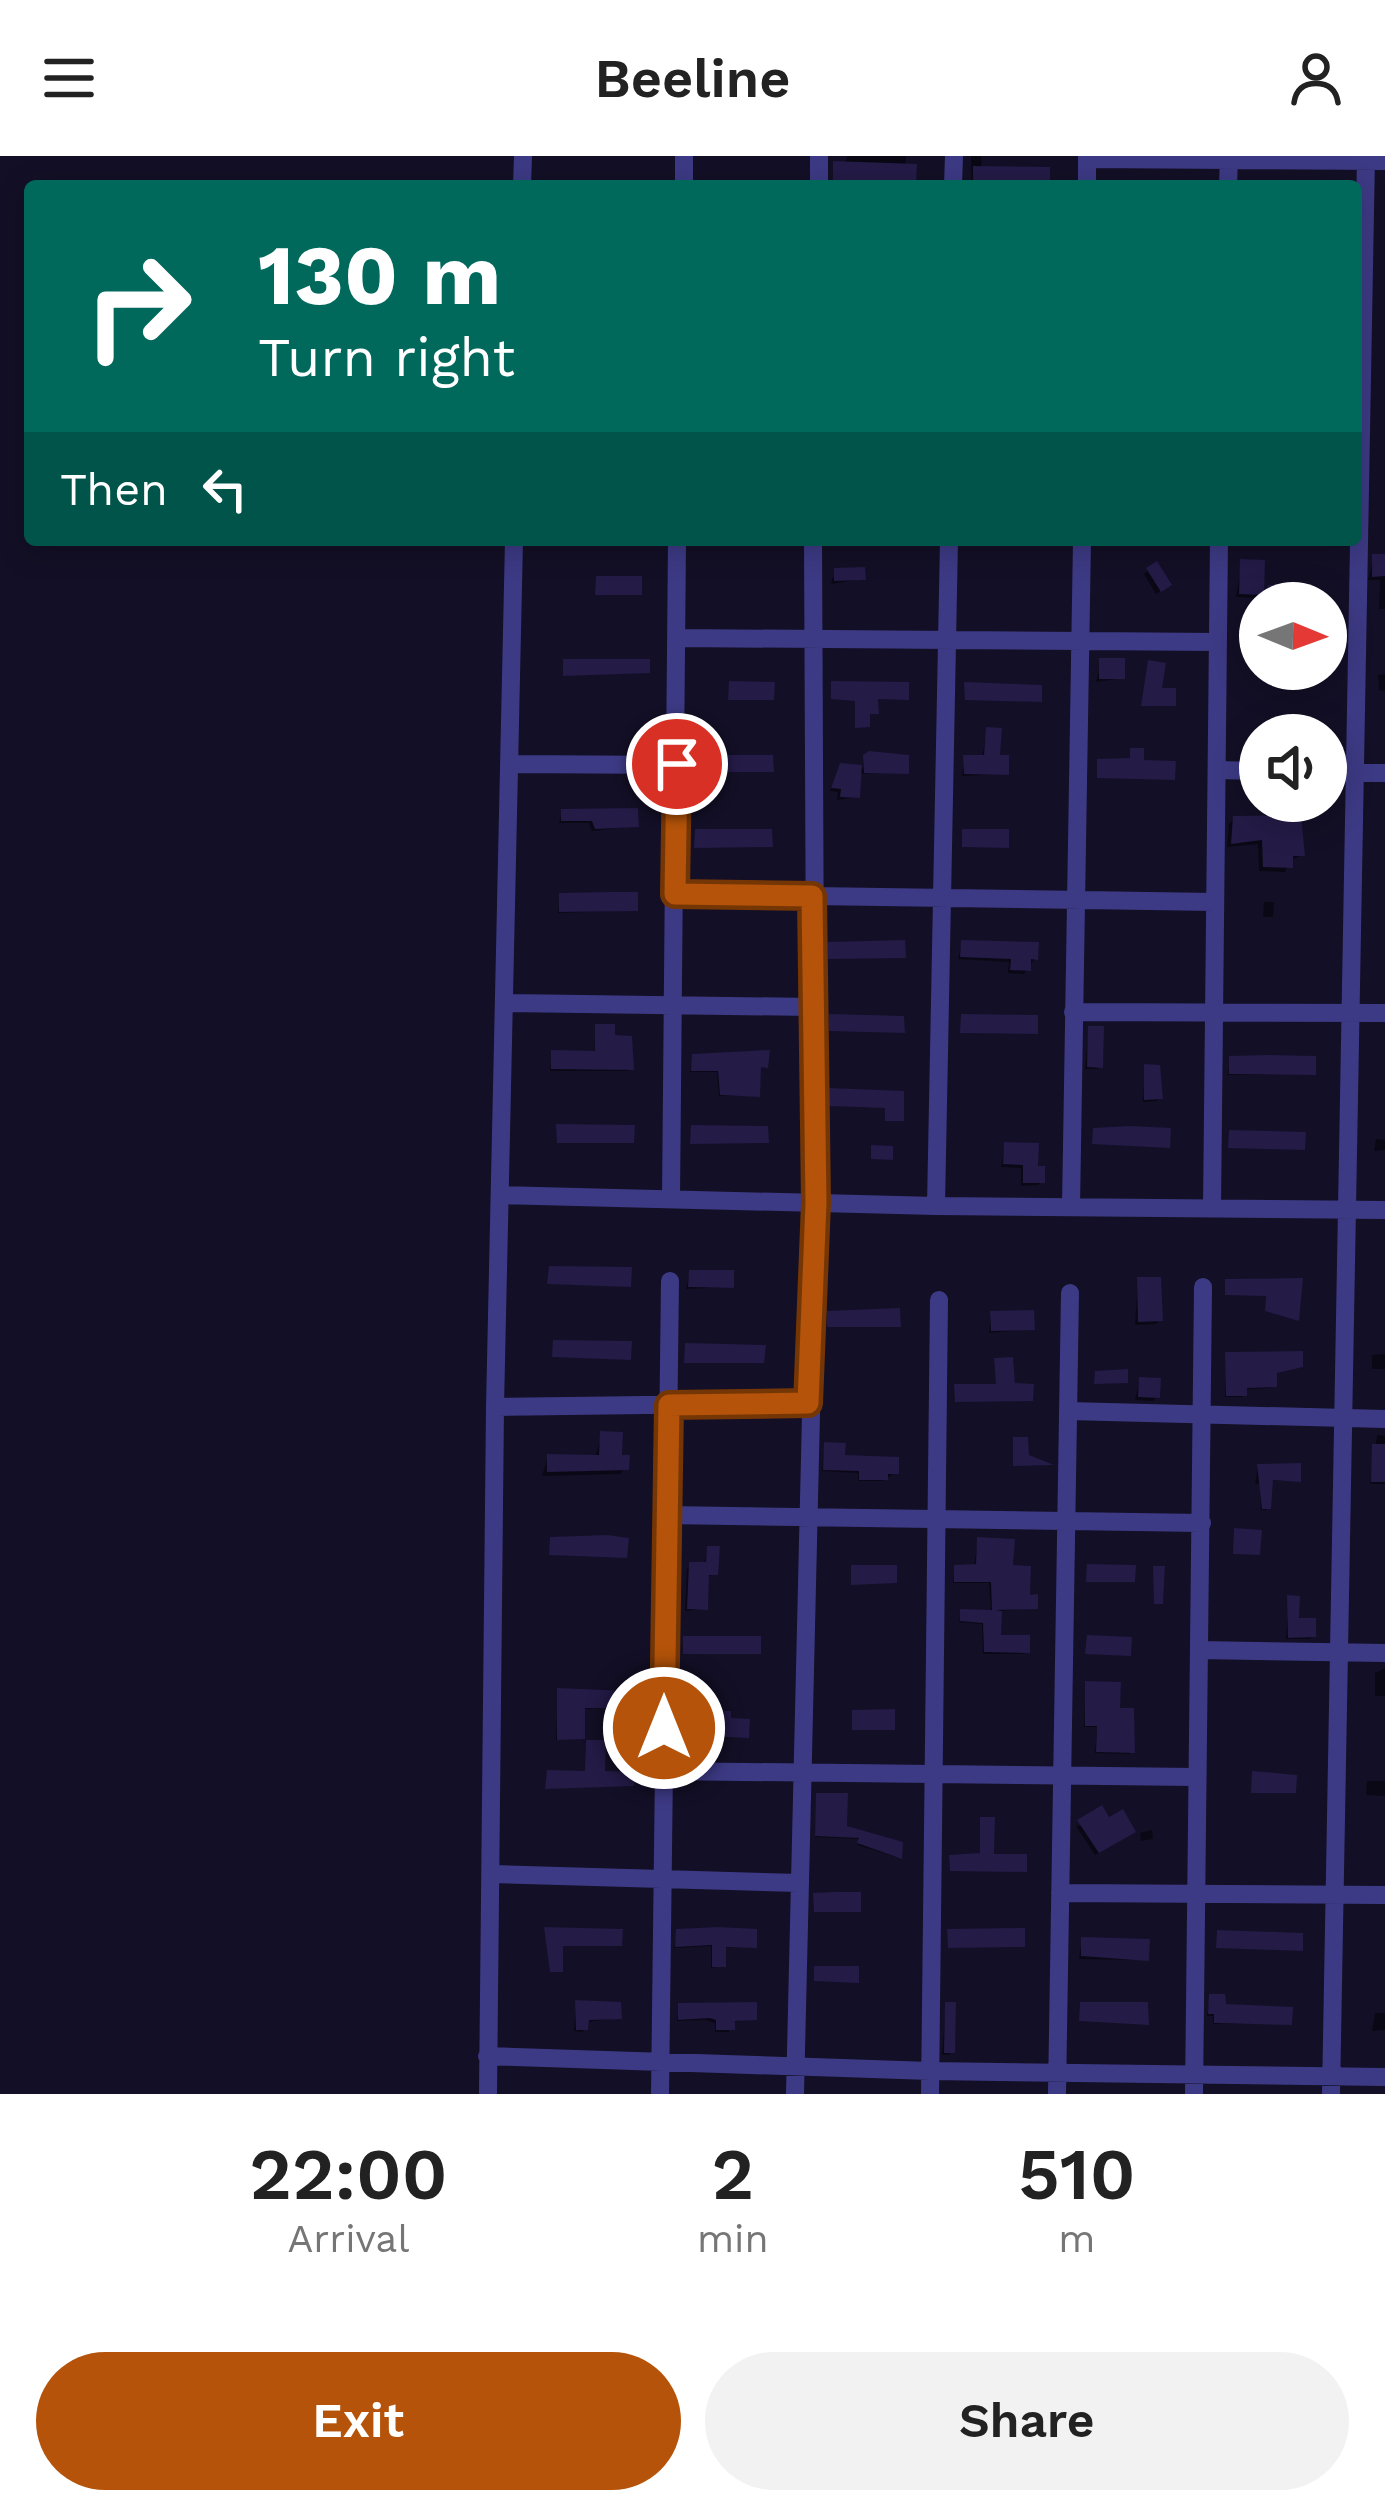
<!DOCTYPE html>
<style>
:root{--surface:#fff;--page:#f2f2f2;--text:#222;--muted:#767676;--accent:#b45309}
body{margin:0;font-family:"Work Sans",sans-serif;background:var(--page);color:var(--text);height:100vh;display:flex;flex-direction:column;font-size:45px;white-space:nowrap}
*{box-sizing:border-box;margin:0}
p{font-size:39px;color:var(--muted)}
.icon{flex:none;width:66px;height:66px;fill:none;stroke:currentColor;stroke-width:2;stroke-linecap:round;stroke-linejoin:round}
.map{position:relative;height:1938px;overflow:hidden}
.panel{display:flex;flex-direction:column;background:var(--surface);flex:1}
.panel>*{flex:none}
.hud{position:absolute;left:24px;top:24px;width:1338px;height:366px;border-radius:12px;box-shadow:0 6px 30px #0003;background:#00695c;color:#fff;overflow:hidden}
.needle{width:78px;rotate:91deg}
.controls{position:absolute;left:1239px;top:426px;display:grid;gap:24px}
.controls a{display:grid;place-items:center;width:108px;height:108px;border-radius:50%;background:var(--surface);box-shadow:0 6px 30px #0003;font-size:60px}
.pin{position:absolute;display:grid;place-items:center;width:102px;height:102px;color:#fff;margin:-51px;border:6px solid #fff;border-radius:50%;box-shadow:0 3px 12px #0007}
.me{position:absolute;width:132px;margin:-66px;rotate:0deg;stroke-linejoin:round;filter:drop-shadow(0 0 9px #0008)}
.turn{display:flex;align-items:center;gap:42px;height:252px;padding:0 36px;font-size:54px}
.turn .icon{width:156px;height:156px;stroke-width:2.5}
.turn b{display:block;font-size:84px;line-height:102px}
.then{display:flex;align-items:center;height:114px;padding:0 36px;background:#0003;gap:24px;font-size:45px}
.eta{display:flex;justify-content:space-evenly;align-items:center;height:204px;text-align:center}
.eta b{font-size:72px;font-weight:600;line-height:84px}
.cta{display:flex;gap:24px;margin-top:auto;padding:24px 36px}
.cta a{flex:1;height:138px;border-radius:72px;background:var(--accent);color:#fff;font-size:48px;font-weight:600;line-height:138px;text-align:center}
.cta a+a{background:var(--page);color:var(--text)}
header{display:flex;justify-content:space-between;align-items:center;height:156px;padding:0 36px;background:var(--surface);font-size:54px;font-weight:600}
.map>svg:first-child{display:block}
.shadow{fill:#0007}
.building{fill:#241b47}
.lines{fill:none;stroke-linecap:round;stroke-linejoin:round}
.street{stroke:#3d3a85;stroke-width:18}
.route-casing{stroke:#753606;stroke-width:30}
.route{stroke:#b45309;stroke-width:21}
</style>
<header><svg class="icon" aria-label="menu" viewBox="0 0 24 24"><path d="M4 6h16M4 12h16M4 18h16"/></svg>Beeline<svg class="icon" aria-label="person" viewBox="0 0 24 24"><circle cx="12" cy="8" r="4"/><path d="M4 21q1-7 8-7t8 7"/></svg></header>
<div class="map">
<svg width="1385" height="1938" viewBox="0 0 1385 1938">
<rect width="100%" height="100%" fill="#130f26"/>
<path class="shadow" d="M847 0H906V11L846 8Z
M971 0H981L982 18 1047 28 972 30Z
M1374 401H1385V453H1379L1380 424H1368Z
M1242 406 1261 438 1257 442 1236 441Z
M1156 409 1165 432 1156 438 1144 418Z
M835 415 862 423 831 428Z
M1101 505 1122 522 1096 526Z
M1270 513H1306V524L1299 531 1269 529Z
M1385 518V535L1379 534 1378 519Z
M987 574 1006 618 962 620 965 602H982Z
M864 602 906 616 859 618 857 641 837 644 838 636 830 635 837 615 863 612Z
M1276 645H1299L1303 699 1290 704 1285 716 1259 715 1258 688 1227 691 1229 668 1234 663H1276Z
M562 656 636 670 592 675 589 667H559Z
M560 740 635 754 558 757Z
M1264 746H1274L1273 761H1263Z
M962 787 1035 802 1024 818 1008 817 1009 806 958 803Z
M596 871 629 915H550L552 897 594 898Z
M1089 873 1100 910 1097 913H1085Z
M693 901 765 910 758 912 757 940H719L717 916H690Z
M1230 903 1313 918 1228 919Z
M1145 911 1160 942 1157 945 1143 946Z
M1376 983 1385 984V994L1374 995Z
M1005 989 1035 1013 1042 1025 1038 1029 1021 1030V1012L1001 1011Z
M690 1117 731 1131 686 1133Z
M1138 1124 1160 1164 1156 1168 1135 1169Z
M991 1158 1032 1173 989 1177Z
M1385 1198V1213H1372V1199Z
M1227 1199 1300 1210 1274 1218 1272 1232 1244 1233 1242 1241H1225Z
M1140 1224 1157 1241 1153 1245 1135 1244Z
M602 1278 626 1312 620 1318 542 1320 548 1301 595 1302Z
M1377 1279 1385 1280V1328H1370Z
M825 1289 842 1302 896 1316 883 1325H858V1317L822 1315Z
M1258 1311 1298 1325 1270 1324 1266 1354H1261L1260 1328H1255Z
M978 1384 1010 1412 1035 1452 999 1455 998 1482 1024 1498H983L982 1468 959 1466 962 1456 991 1457 989 1427H953L955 1412 974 1411Z
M708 1393 716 1418 706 1421 705 1453 685 1455 687 1412 704 1409Z
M1289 1442 1296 1465 1313 1480 1310 1483H1286Z
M1385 1512V1540H1375V1517Z
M1086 1528 1117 1555 1130 1598 1095 1597 1097 1571H1084Z
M558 1535 623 1551 582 1553V1582L556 1584Z
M684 1557 728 1565 746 1581 719 1583V1574H680Z
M1367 1625H1385V1640L1366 1639Z
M817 1640 844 1672 899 1702 857 1689 860 1683 815 1681Z
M1108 1665 1129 1679 1095 1699 1076 1670Z
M1152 1674 1153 1683 1141 1685 1140 1677Z
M677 1776 754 1790 723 1792V1810L711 1812V1790L674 1792Z
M1082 1784 1146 1804 1079 1803Z
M1210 1841 1223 1851 1289 1868H1213V1860H1207Z
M576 1847 619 1862 586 1866 583 1876 574 1875Z
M946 1849 952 1895 949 1899H942Z
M679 1850 754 1863 732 1866 729 1876H715V1867L706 1864 677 1865Z
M1375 1857H1385V1874L1372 1875Z"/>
<path class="building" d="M833 5 917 8 916 27 833 24Z
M973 10 1050 11V29H973Z
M1372 398H1385V420L1372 421Z
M1240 403 1265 404 1264 439 1239 438Z
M1157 405 1172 429 1161 436 1146 412Z
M865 411 866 424 834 425V412Z
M596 420H642V439H595Z
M1268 429 1313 431V447H1267Z
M1099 502H1125V523H1099Z
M563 503H650V517L563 520Z
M1148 504 1166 507 1162 532H1176V550H1141Z
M729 525 775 526 774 544H728Z
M831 525 909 526V544L878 543 879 558H870V571L855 572V545L831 543Z
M964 526 1042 529V546L965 544Z
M986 571 1002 572 1000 599H1009V619L964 618 963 599H984Z
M1130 592H1144V604L1176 605 1175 624 1097 622V603L1130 602Z
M869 595 909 599V618L864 617 863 599Z
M728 599H773L774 616H728Z
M840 607 862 609 860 642 840 641 841 633 831 632Z
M638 652 639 671 595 673 592 665H561V653Z
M1301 659 1305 700H1293V712L1263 711 1262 684 1231 688 1233 660Z
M695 673H772L773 691 694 692Z
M962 673H1009V692L962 691Z
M610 736H638V755L559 756V737Z
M905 784 906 802 828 803V786Z
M961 784 1039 786 1038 804 1031 803V815L1010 814 1011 803 960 801Z
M829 858 904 860 905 877 829 875Z
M961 858 1038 859V878L960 877Z
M595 868H615V879L632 880 634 914 551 913V894L595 895Z
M1088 870H1104L1103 912 1087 911Z
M770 894 768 912 761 911 760 941 720 939 718 915H691L692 898Z
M1268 899 1316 900V919L1229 918V900Z
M1144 908 1160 909 1163 943 1144 944Z
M829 932 904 935V965H885V952L829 950Z
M556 968 635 969 634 987H557Z
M691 969 768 970 769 987 690 988Z
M1130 970 1171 972 1170 992 1092 988 1093 972Z
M1229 974 1306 976 1305 994 1228 992Z
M1004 986 1039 987 1038 1010H1045V1027H1023V1009L1003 1008Z
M871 989 893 990V1004L871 1003Z
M549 1110 632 1111 631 1131 547 1128Z
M689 1114H734V1132L688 1131Z
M1137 1121H1161L1163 1165 1138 1166Z
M1303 1122 1299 1165 1265 1155 1266 1140 1225 1139V1123Z
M900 1152 901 1171H827V1155Z
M1034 1154 1035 1174 991 1175 990 1155Z
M553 1184 632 1185 631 1204 552 1201Z
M685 1187 766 1189 764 1207H684Z
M1303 1195V1211L1277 1217V1231L1247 1232V1240H1226L1225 1196Z
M1013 1201 1015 1227 1034 1228 1033 1245 955 1246 954 1228H996L994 1202Z
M1128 1213V1227L1094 1228 1095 1215Z
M1139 1221 1161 1222 1160 1242 1138 1241Z
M600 1275 623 1276 622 1299H630L629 1314 547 1316V1298L599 1299Z
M1013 1281H1028L1029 1299 1054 1309 1013 1310Z
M824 1286 846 1287 845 1299 899 1301V1318H888V1324H859V1315L823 1314Z
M1372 1288H1385V1326H1371Z
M1301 1307V1326L1273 1324 1271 1353H1262L1257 1308Z
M1234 1372 1262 1374 1260 1399 1233 1398Z
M607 1379 629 1382 627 1402 549 1399 550 1381Z
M977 1381 1015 1383 1013 1409 1031 1410 1030 1439 1038 1438V1453L995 1454 1002 1455 1001 1479H1030V1497L984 1496 983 1467 960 1465V1453L992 1454 991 1426H954V1409L976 1408Z
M707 1390H720L718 1419H709L708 1454 687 1453 689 1406H706Z
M1087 1408 1136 1409 1135 1426H1086Z
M851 1409H897V1427L851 1429Z
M1153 1410H1165L1163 1448H1154Z
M1287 1439 1300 1440 1299 1462H1316V1481L1288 1482Z
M1087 1479 1132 1481 1131 1500 1085 1498Z
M683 1480H761V1498H683Z
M1085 1525 1121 1526 1120 1552H1134L1135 1597 1096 1596 1097 1570H1085Z
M557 1532 627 1535 626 1552H585V1583L557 1584Z
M895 1553V1574H852V1554Z
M683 1554 731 1555V1562L750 1563 749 1582 721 1581V1572L682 1571Z
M586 1584H606L605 1615 635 1616 634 1630 545 1633 547 1614 585 1615Z
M1252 1615 1297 1619 1296 1637H1251Z
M816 1637H848L847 1670 903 1686 902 1703 857 1687 859 1682 815 1680Z
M1102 1649 1109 1661 1123 1653 1136 1676 1099 1697 1077 1664Z
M980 1661H995L994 1698H1027V1716L950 1715 949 1699 980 1697Z
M835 1736H861V1756H814L813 1737Z
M544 1771 623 1773 622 1790H563V1816H550Z
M718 1771 757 1773V1792L726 1791V1811H712V1789L675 1791 676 1773Z
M1025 1772V1791L948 1792 947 1773Z
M1217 1774 1303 1777V1795L1216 1792Z
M1081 1781 1150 1783 1149 1805 1081 1800Z
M814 1810H859V1827L814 1825Z
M1209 1838H1225L1226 1848 1293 1851 1292 1869 1214 1867V1858H1208Z
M575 1844 621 1846 622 1863 589 1864 588 1874H576Z
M757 1846V1864L735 1865V1874H716V1864L710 1862 678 1864V1847Z
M945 1846H956L955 1897H944Z
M1080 1846H1148L1149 1869 1079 1865Z"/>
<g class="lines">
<path class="street" d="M819 0V30
M1087 3 1385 5
M522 30 523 0
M684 30V0
M953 30 954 0
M1087 30V0
M1228 30 1229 0
M679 482 1218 486
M509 608 677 609
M1217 614 1260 615
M1326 617H1385
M675 738 1215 746
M504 847 812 851
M1073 856 1385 857
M502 1039 936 1050 1385 1054
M671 1043 677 384
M936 1050 949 384
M1071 1051 1082 384
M1212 1052 1219 384
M495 1251 808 1247
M1069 1255 1385 1263
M665 1359 1202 1367
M1199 1494 1385 1497
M663 1615 1195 1621
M491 1718 798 1727
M1060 1737 1385 1739
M487 1900 930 1915 1385 1921
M488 1938 495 1251 514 384
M660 1938 670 1125
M795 1938 816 1047 813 384
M930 1938 939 1144
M1057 1938 1070 1137
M1194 1938 1203 1131
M1331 1938 1366 0"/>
</g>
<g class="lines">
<defs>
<path id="route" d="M664 1572 669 1249 808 1247 816 1047 812 740 675 738 677 608"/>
</defs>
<use href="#route" class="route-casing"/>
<use href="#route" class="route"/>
</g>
</svg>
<div class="controls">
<a><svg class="needle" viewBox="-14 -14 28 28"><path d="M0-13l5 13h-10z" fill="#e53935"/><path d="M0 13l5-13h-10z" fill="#767676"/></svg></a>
<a><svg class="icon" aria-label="sound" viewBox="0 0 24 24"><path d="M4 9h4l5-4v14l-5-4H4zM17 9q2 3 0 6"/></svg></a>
</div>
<div class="pin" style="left:677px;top:608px;background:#d93025"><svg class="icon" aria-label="arrive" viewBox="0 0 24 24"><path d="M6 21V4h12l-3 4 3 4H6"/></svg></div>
<svg class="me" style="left:664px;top:1572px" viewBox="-20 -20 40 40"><circle r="17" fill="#b45309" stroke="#fff" stroke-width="3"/><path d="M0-11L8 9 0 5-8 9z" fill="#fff"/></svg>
<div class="hud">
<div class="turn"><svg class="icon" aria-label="right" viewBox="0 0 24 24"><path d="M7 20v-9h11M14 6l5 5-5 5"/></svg><div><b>130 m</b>Turn right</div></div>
<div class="then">Then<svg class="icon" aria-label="left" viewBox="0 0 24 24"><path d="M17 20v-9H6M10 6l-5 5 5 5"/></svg></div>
</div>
</div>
<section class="panel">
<div class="eta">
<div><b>22:00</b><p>Arrival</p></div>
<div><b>2</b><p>min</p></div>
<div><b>510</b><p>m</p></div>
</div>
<div class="cta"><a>Exit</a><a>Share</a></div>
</section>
